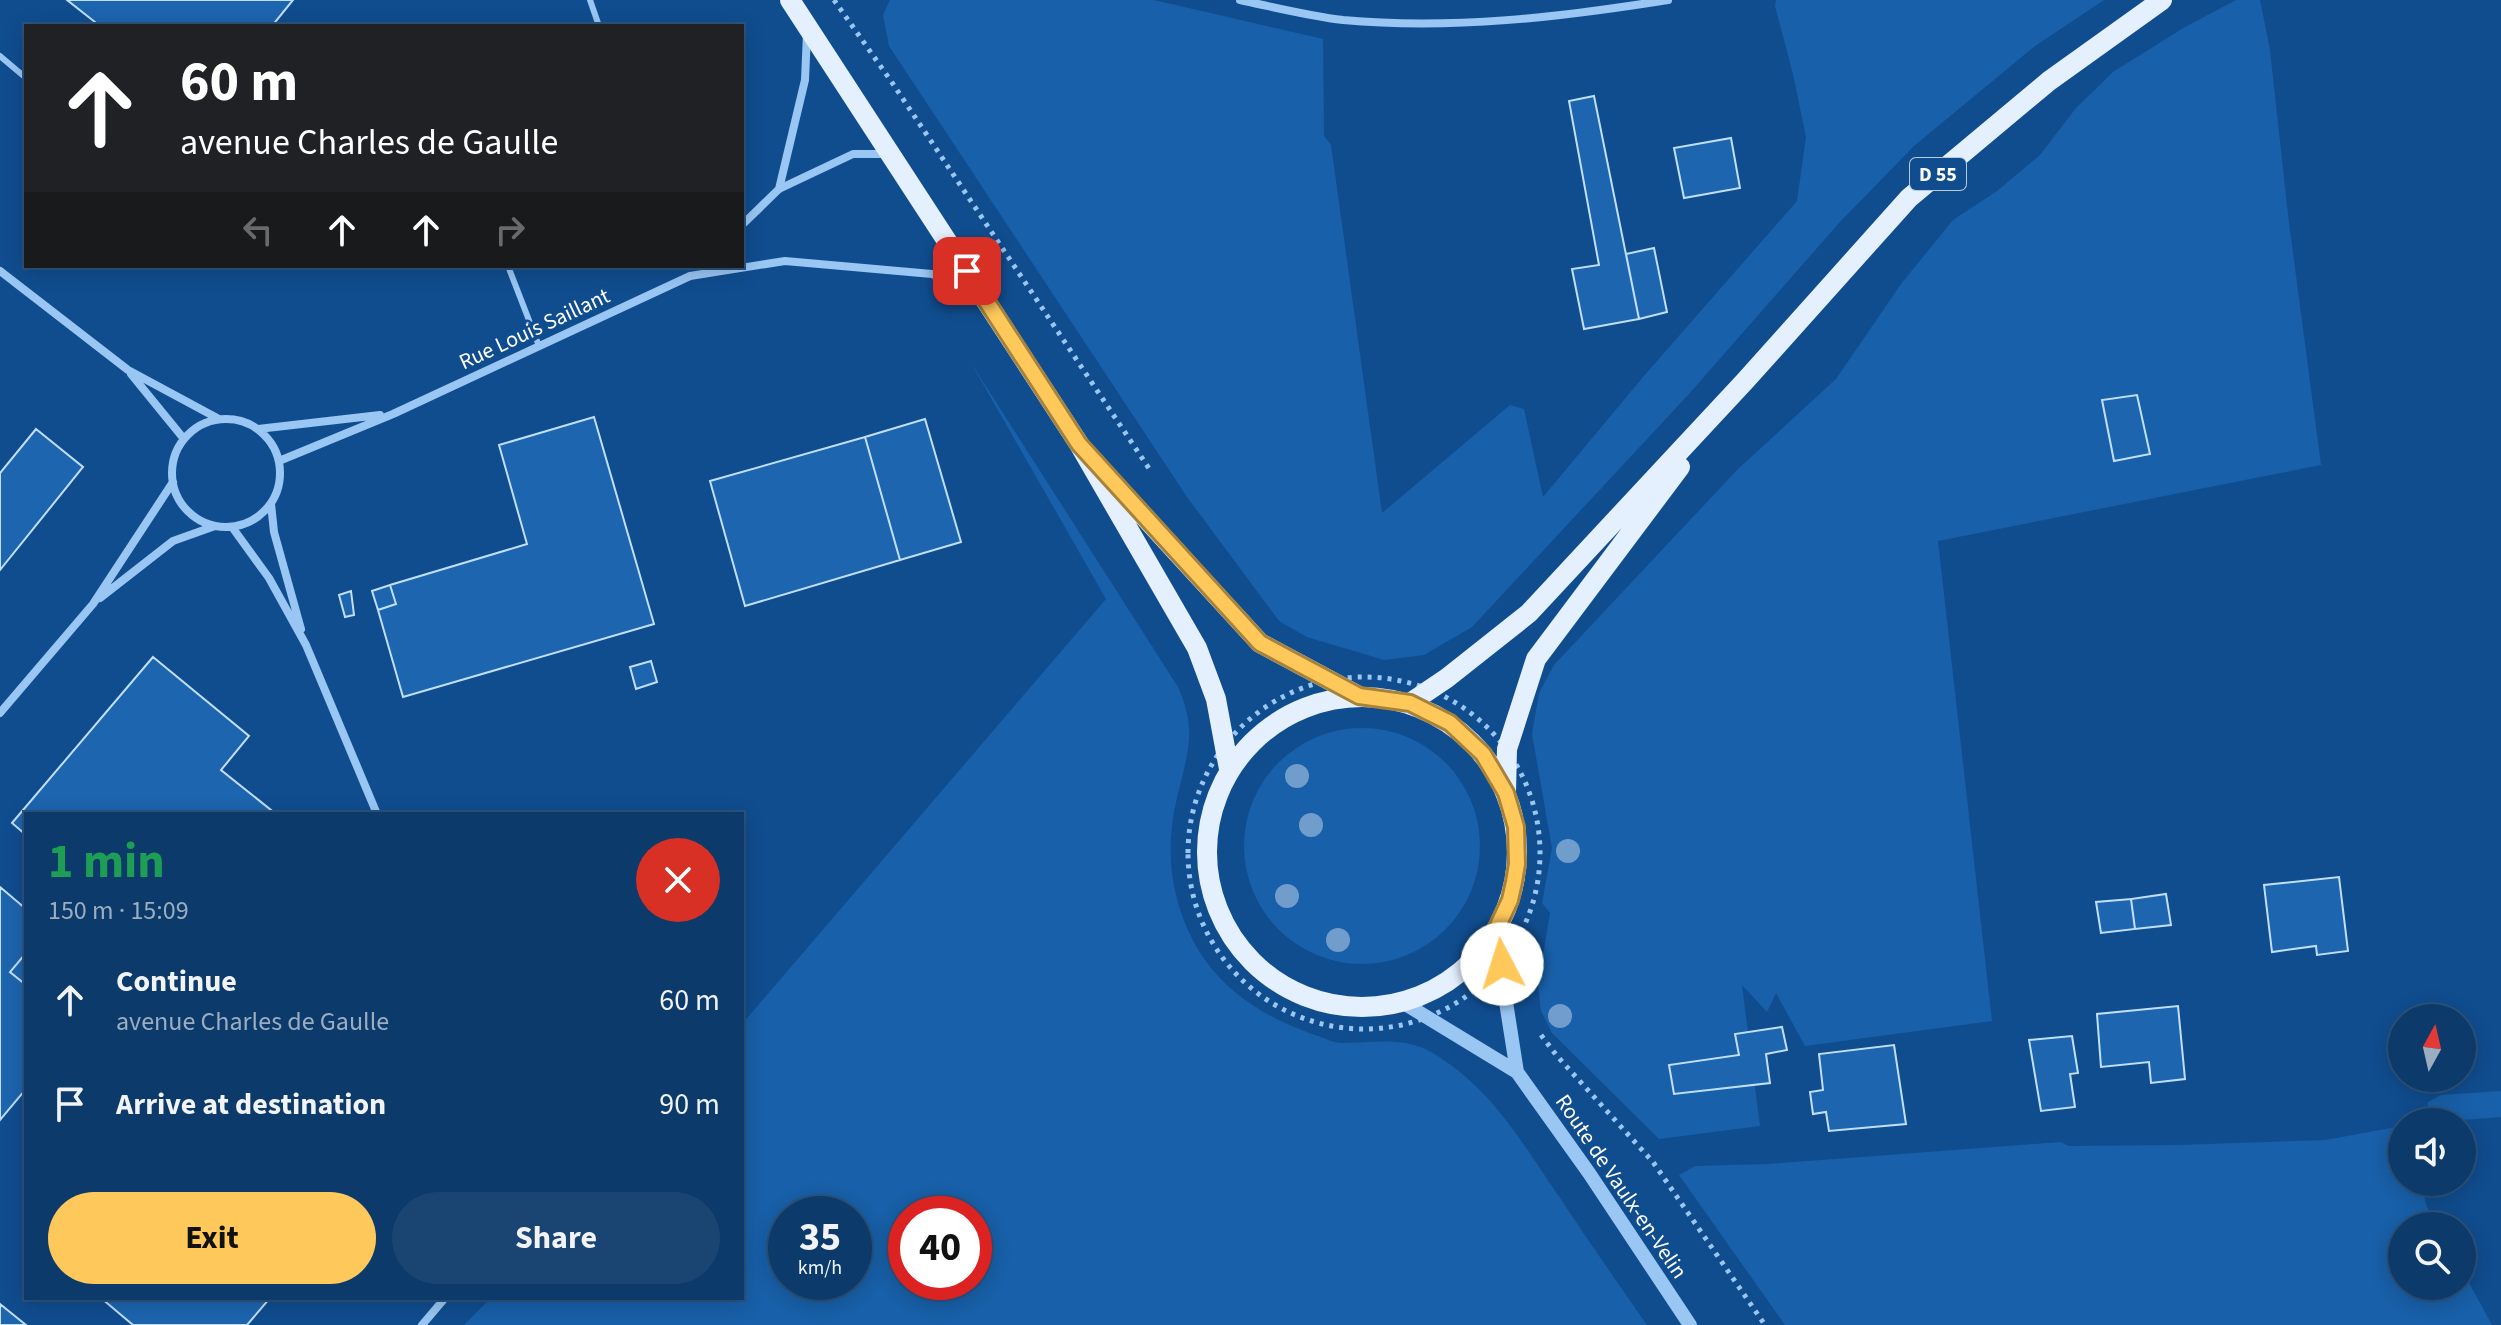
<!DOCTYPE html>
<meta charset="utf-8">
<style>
:root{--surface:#0c3a6b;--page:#1a4573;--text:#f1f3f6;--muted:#9aadc1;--line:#2c547e;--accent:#ffc85b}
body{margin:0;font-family:"Source Sans 3",sans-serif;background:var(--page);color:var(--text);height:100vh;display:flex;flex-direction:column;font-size:30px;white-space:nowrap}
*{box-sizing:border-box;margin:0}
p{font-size:26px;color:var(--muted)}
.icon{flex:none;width:44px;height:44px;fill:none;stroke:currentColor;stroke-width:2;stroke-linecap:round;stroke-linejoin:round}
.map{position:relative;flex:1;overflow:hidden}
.panel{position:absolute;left:24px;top:812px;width:720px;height:488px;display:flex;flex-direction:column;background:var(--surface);border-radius:0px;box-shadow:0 4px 20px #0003,0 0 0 2px var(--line)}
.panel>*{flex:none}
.banner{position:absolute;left:24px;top:24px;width:720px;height:244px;border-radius:0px;box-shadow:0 4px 20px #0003,0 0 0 2px var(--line);background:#202124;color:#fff;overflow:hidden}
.needle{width:52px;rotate:8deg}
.fabs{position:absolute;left:2388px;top:1004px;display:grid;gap:16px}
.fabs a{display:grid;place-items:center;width:88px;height:88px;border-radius:50%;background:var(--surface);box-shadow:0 4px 20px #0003,0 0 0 2px var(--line);font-size:40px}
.speed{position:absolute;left:768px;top:1196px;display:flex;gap:16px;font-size:40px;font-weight:700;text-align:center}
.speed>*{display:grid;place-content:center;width:104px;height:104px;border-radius:50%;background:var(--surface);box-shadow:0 4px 20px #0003,0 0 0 2px var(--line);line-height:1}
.speed small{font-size:20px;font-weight:400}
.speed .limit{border:12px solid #d22;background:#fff;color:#111}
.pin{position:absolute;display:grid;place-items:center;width:68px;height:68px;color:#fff;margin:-34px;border-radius:16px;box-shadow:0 4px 12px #0006}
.me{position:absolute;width:88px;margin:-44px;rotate:355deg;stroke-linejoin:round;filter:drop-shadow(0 0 6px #0008)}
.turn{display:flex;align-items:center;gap:28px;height:168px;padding:0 24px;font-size:36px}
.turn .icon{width:104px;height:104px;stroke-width:2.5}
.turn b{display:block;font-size:56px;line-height:68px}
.lanes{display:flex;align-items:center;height:76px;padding:0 24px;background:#0003;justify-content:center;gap:40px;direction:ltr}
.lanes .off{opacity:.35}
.round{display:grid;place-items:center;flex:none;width:84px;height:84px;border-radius:42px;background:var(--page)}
.head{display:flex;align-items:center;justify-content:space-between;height:136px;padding:0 24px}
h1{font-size:48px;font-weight:700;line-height:60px;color:#1e9e55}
.button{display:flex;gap:16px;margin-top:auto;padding:16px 24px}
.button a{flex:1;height:92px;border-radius:48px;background:var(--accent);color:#111;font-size:32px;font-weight:700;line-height:92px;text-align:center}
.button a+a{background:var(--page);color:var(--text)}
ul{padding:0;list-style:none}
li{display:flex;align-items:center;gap:24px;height:104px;padding:0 24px}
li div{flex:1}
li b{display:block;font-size:30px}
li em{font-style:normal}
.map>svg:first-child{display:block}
.green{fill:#1860a9;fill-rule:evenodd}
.building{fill:#1d65af;stroke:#c1dffd;stroke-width:2}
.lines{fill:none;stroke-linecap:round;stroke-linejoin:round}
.path{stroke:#99c6f3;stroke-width:5;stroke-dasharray:4 6;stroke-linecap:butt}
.service{stroke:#99c6f3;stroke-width:6}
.minor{stroke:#99c6f3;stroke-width:8}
.tertiary{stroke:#99c6f3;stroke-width:14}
.primary{stroke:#e5f0ff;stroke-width:20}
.tree{fill:#719dcc}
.route-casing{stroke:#a6823b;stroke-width:20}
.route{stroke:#ffc85b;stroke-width:14}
.labels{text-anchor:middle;stroke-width:8;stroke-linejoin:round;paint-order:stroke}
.shield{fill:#104d8f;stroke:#b7cadd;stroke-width:2}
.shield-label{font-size:20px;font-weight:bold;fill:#fff}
.street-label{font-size:22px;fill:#fff;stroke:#104d8f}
</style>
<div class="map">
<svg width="2501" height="1325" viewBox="0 0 2501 1325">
<rect width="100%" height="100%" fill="#104d8f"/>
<path class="green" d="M890 0H1154L1323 39 1324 136 1331 145 1382 513 1510 405 1524 409 1543 497 1643 377 1797 201 1806 137 1793 74 1775 6 1776 0H2104L2035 46 1914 146 1839 223 1688 395 1472 627 1424 655 1384 660 1307 637 1279 621 1187 497 889 46 883 15Z
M2236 0H2260L2270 50 2288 215 2321 465 1938 541 1992 1021 1805 1046 1776 993 1767 1012 1742 985 1760 1126 1659 1139 1552 1033 1541 1011 1538 986 1550 913 1542 903 1552 848 1532 734 1539 693 1554 665 1737 470 1836 379 1901 284 1953 220 1997 191 2040 155 2076 108 2113 72 2185 27Z
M971 363 1178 687C1198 731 1187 754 1177 798 1163 854 1172 912 1205 960 1232 998 1275 1022 1318 1036 1326 1039 1334 1043 1342 1043 1371 1043 1404 1036 1431 1052 1491 1087 1520 1140 1558 1195 1587 1239 1617 1282 1647 1325H464L491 1298H742V1024L1106 599ZM786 1214H854V1282H786ZM906 1214H974V1282H906Z
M1244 846a118 118 0 1 1 236 0a118 118 0 1 1-236 0Z
M2501 1091V1117L2438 1122 2428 1115V1102L2441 1095Z
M2402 1126V1182H2420L2427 1207 2438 1226H2402V1286H2462V1270L2492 1325H1785L1679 1175 1695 1166 1768 1164 2061 1142 2068 1146 2180 1145 2325 1140Z"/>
<path class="building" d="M67 0H293L272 26H100Z
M1594 96 1639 319 1584 329 1572 269 1599 265 1569 101Z
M1731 138 1740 188 1684 198 1674 148Z
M1654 248 1667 312 1639 319 1626 254Z
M2137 395 2150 454 2114 461 2102 400Z
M594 417 654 624 403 697 378 610 396 604 390 585 527 544 499 445Z
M925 419 961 542 900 560 865 437Z
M36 429 83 467 0 570V473Z
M865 437 900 560 745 606 710 481Z
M390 585 396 604 378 610 372 591Z
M351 591 354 615 345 617 339 595Z
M153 657 249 736 221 770 276 814H26V835L12 823Z
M651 661 657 682 636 689 630 667Z
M2339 877 2348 951 2317 955 2316 946 2272 952 2264 885Z
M0 887 26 909V953L10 972 26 985V1050L24 1053 26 1055V1089L0 1120Z
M2166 894 2171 925 2135 929 2131 899Z
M2131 899 2135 929 2101 933 2096 902Z
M26 953V985L10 972Z
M2178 1006 2185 1079 2151 1083 2149 1062 2101 1067 2097 1014Z
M1782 1027 1787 1050 1766 1054 1770 1083 1674 1094 1669 1065 1739 1055 1735 1034Z
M2072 1036 2078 1073 2070 1074 2075 1107 2041 1111 2029 1040Z
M1894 1045 1906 1124 1829 1131 1826 1112 1813 1114 1810 1092 1823 1090 1819 1054Z
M101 1298H270L247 1325H133Z
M0 1304 26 1325H0Z"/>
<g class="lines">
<path class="path" d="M834 0 891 81 1152 473
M1188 853a176 176 0 1 1 352 0a176 176 0 1 1-352 0Z
M1541 1035 1557 1056 1653 1162 1765 1325"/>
<path class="service" d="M590 0 599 26
M0 56 26 78
M508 266 539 346"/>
<path class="minor" d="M1240 0C1273 7 1309 16 1343 20 1452 30 1561 17 1668 0
M779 189 805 80 807 33
M742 225 779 189 853 154H886
M0 271 128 370 219 419
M131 374 184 439
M172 473a54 54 0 1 1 108 0a54 54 0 1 1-108 0Z
M258 429 380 415
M279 461 393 414 690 276 785 261 932 274 973 291
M271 504 274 532 301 629
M232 527 269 578 306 645 377 814
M100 598 173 541 215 526
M0 713 93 604 173 482
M422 1325 445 1298"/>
<path class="tertiary" d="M1495 932 1517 1072
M1402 1002 1517 1072 1589 1173 1690 1325"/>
<path class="primary" d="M790 0 1079 444 1197 648 1216 699 1229 769
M1106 475 1260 643 1359 696
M1207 852a155 155 0 1 1 310 0a155 155 0 1 1-310 0Z
M1410 703 1447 678 1529 613 1745 381 1909 198 2049 81 2162 0
M1506 793 1507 749 1536 659 1680 467"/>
</g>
<g class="tree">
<circle cx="1297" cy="776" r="12"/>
<circle cx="1311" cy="825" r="12"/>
<circle cx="1568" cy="851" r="12"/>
<circle cx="1287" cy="896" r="12"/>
<circle cx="1338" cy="940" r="12"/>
<circle cx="1560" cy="1016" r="12"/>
</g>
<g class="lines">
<defs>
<path id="route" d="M967 271 1079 444 1260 643 1359 696 1410 703 1450 723 1483 754 1506 793 1516 827 1517 864 1514 882 1510 900 1495 932 1502 964"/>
</defs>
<use href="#route" class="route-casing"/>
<use href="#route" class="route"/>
</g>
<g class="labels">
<rect class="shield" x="1910" y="158" width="56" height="32" rx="6"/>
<g class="shield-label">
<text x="1938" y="181">D 55</text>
</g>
<g class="street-label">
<text transform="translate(534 328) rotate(-25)" y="8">Rue Louis Saillant</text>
<text transform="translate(1622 1186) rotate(56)" y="8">Route de Vaulx-en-Velin</text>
</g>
</g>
</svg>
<div class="fabs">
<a><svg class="needle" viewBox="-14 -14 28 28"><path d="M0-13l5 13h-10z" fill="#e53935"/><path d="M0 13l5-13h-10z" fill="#9aadc1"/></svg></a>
<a><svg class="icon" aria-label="sound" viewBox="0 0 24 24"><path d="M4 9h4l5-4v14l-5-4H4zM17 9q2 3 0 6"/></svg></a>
<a><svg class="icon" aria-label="search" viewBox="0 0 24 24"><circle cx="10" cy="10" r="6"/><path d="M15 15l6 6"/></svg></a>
</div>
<div class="speed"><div>35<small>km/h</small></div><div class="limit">40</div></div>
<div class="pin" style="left:967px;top:271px;background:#d93025"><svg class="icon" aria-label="arrive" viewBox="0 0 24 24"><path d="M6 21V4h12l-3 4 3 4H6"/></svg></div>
<svg class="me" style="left:1502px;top:964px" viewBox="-20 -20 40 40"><circle r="19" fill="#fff"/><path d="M0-13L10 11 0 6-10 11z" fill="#ffc85b"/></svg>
<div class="banner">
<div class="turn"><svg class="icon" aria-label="ahead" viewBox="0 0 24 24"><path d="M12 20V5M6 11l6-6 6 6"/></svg><div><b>60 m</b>avenue Charles de Gaulle</div></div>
<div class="lanes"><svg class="icon off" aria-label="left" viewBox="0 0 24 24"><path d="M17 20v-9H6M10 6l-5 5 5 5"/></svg><svg class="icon" aria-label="ahead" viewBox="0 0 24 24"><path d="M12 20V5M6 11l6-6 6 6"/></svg><svg class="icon" aria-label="ahead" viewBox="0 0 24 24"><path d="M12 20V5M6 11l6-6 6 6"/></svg><svg class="icon off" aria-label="right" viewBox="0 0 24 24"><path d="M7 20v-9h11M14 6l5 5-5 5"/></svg></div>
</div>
<section class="panel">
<div class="head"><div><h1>1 min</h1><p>150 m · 15:09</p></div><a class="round" style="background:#d93025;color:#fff"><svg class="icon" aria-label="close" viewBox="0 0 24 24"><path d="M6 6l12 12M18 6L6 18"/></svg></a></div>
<ul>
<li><svg class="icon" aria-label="ahead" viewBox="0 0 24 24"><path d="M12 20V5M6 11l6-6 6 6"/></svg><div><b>Continue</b><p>avenue Charles de Gaulle</p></div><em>60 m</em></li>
<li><svg class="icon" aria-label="arrive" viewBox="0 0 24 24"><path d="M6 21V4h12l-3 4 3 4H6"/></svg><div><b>Arrive at destination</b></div><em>90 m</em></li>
</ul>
<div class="button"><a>Exit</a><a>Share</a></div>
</section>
</div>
